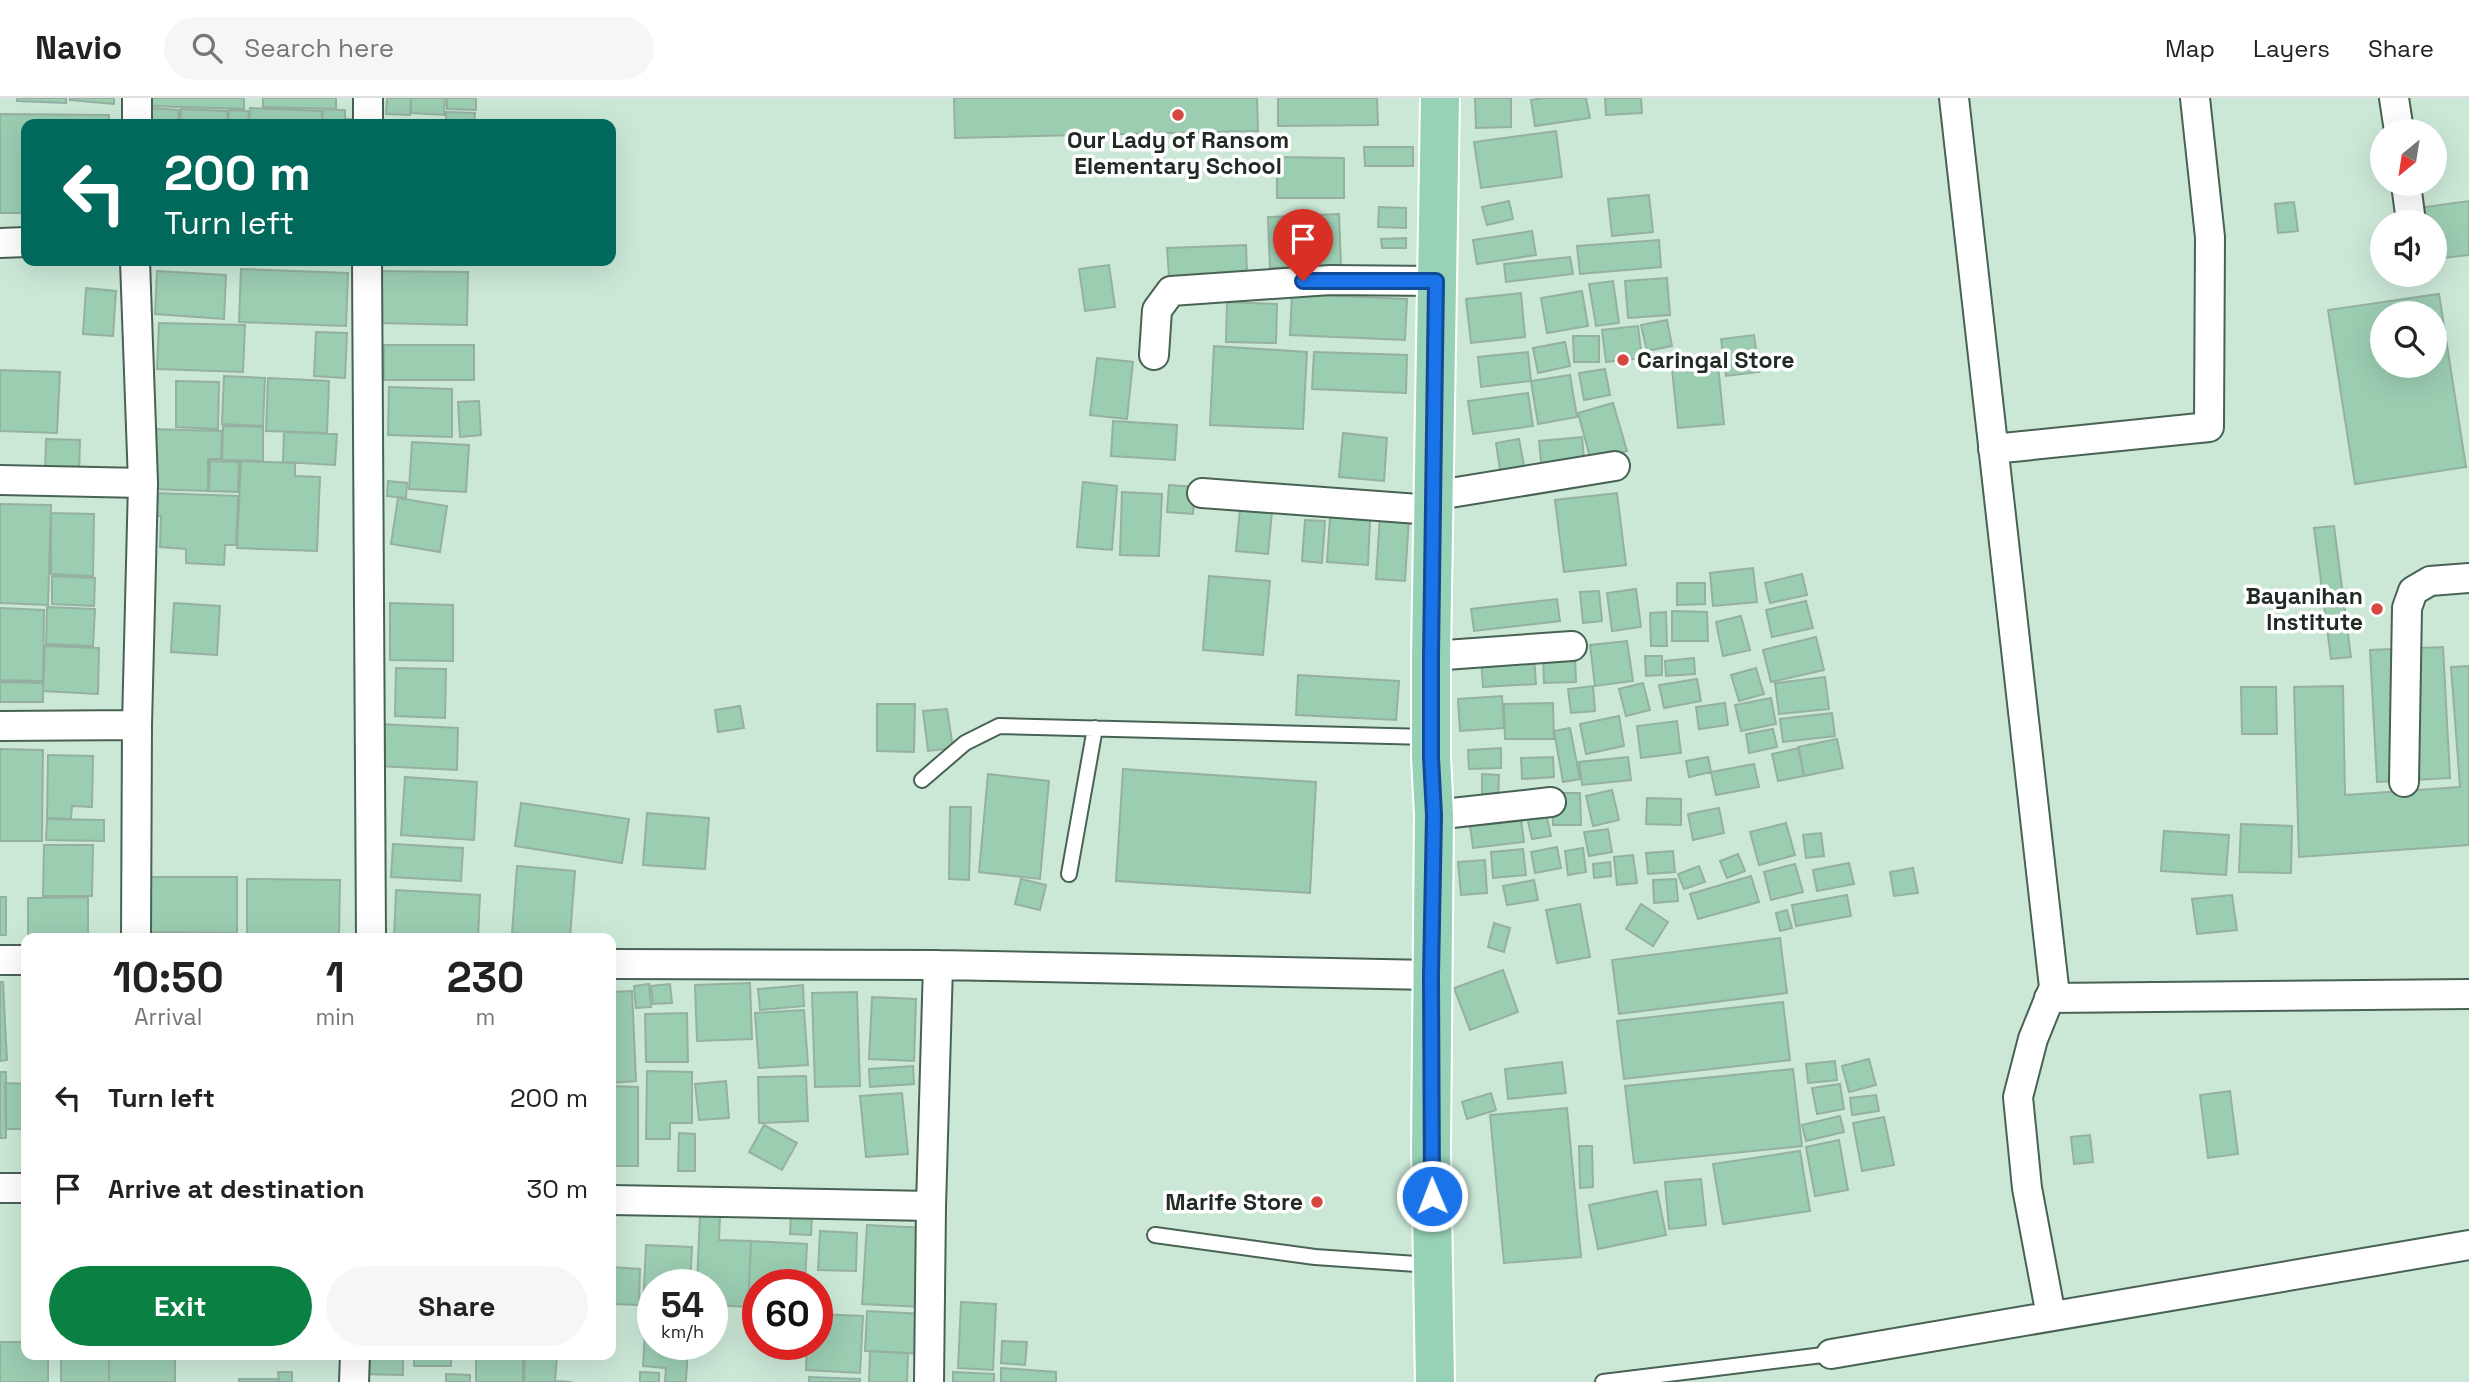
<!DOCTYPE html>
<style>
:root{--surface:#fff;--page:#f6f6f6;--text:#222;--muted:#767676;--line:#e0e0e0;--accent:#0b8043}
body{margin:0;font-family:"Space Grotesk",sans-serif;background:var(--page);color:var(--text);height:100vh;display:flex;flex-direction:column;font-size:26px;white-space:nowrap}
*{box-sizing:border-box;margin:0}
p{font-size:23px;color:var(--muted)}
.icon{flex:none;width:38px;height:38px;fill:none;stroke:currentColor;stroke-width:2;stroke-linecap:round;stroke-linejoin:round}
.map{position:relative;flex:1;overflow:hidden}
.side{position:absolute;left:21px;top:835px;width:595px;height:427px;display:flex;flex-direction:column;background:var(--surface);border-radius:14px;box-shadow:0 7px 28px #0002}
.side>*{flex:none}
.hud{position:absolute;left:21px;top:21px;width:595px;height:147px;border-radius:14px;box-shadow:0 7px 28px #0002;background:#00695c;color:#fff;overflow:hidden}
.needle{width:46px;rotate:210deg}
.tools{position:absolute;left:2370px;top:21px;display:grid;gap:14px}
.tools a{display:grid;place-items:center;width:77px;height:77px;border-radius:50%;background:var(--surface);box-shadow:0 7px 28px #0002;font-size:35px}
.speed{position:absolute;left:637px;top:1171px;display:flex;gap:14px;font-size:35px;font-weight:700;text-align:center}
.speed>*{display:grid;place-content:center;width:91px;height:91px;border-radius:50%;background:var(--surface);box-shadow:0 7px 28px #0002;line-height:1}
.speed small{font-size:18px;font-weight:400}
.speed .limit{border:10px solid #d22;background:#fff;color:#111}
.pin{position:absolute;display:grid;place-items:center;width:60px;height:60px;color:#fff;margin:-72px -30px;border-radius:50% 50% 50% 0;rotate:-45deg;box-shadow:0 0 7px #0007}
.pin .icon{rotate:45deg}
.me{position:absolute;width:77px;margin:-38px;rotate:359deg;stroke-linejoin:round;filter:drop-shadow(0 0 5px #0008)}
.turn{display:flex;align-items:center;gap:24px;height:147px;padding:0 28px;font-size:32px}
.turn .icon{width:91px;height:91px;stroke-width:2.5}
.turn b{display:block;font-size:49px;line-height:60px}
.eta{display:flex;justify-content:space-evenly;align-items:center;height:119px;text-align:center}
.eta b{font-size:42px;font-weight:800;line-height:49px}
.action{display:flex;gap:14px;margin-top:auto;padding:14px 28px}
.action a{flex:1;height:80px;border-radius:42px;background:var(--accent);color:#fff;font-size:28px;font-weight:800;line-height:80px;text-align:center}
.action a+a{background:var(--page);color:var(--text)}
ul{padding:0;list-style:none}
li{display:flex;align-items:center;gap:21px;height:91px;padding:0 28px}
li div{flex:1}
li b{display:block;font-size:26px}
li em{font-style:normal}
header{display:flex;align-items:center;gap:42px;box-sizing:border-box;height:98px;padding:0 35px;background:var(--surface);border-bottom:2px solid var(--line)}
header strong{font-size:33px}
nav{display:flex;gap:38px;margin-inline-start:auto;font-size:24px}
.search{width:490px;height:63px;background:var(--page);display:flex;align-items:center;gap:18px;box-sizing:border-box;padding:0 24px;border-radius:38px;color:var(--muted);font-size:26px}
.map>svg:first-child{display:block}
.building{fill:#9bcdb1;stroke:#95b0a1;stroke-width:2;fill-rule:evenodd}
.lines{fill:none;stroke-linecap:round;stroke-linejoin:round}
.lane-casing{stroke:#486254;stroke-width:18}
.street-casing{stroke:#486254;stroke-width:32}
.primary-casing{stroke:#fff;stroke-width:42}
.lane{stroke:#fff;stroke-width:14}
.street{stroke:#fff;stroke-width:28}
.primary{stroke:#98d2b6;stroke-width:38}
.route-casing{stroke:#114b97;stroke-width:18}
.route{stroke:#1a73e8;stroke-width:12}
.poi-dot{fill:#d6483f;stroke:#fff;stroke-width:2.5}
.labels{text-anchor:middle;stroke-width:7;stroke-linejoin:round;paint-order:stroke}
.poi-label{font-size:23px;font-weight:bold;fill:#202b24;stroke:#fff;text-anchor:end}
</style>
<header>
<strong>Navio</strong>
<div class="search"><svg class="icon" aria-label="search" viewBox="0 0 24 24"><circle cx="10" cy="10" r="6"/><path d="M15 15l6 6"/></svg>Search here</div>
<nav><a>Map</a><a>Layers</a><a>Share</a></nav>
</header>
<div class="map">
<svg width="2469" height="1284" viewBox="0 0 2469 1284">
<rect width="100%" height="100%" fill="#cbe8d7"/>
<path class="building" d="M17 0H66V5L17 3Z
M70 0H114V6L70 2Z
M152 0H244V11L152 8Z
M263 0H336V11L263 9Z
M387 0H411L410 17 386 16Z
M411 0H445L444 17 411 15Z
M447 0H476V12L447 11Z
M954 0H1257L1258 33 955 40Z
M1278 0H1377L1378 27 1278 28Z
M1475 0H1511V29L1476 30Z
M1543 0H1586L1590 20 1535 28 1531 2Z
M1605 0H1641L1642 15 1606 17Z
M149 10 179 12 178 26H148Z
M250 10 322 13V26H249Z
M181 11 228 13 227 26H180Z
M323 11 345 12V21H355L354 26H322Z
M229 12 249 13 248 26H228Z
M446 14 475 15 474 26H446Z
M0 16 109 17V26H26V115H0Z
M1556 33 1562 79 1481 90 1474 44Z
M1364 49H1413V68H1365Z
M1277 59 1344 60V100H1277Z
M1649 97 1653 134 1612 138 1608 101Z
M1509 103 1513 121 1487 127 1482 109Z
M2469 103V157L2434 161V124H2420L2418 110Z
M2294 104 2298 133 2278 135 2275 106Z
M1379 109 1406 110V130L1378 129Z
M1339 116 1341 167 1270 170 1268 119Z
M1532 133 1536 157 1477 166 1473 142Z
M1406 140V150H1382L1381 141Z
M1659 142 1661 169 1580 176 1577 148Z
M1246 147 1247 175 1169 179 1167 150Z
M1570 159 1573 176 1506 184 1504 166Z
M1109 167 1115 209 1085 213 1079 171Z
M241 171 348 175 346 228 239 224Z
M157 173 226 177 224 221 155 216Z
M376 173 468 174 467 227 376 225Z
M1667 180 1670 217 1628 220 1625 183Z
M1613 183 1619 225 1596 228 1589 186Z
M86 190 116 193 113 238 83 236Z
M1582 193 1588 228 1547 235 1541 200Z
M1521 195 1525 239 1471 245 1466 201Z
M1292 196 1407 201 1405 242 1290 237Z
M2439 196 2466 369 2355 386 2328 212ZM2382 215H2434V268H2382Z
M1227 204 1277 206 1276 245 1226 244Z
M1667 222 1672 248 1647 253 1641 227Z
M159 225 245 227 243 274 157 271Z
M1638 228 1642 260 1606 264 1602 232Z
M316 234 347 235 345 280 314 278Z
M1754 237 1759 274 1726 278 1721 241Z
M1573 238H1599V264H1574Z
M1565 244 1570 268 1538 275 1533 250Z
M384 247H474V282H384Z
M1214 248 1307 254 1303 331 1210 327Z
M1314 254 1407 257 1406 295 1312 291Z
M1528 254 1531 283 1481 289 1478 259Z
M1097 260 1133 264 1127 321 1090 317Z
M1718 267 1724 326 1678 330 1672 271Z
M1605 271 1610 297 1584 302 1579 275Z
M0 272 60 274 57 335 0 333Z
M1570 277 1577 319 1538 326 1531 283Z
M224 278 265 280 263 328 222 326Z
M268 280 329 283 327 335 266 333Z
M176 283 219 284 218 331 176 329Z
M389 289 452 291V339L388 337Z
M1528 295 1533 328 1473 336 1468 303Z
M479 303 481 337 460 339 458 304Z
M1613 305 1627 353 1591 363 1578 315Z
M1113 323 1177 327 1175 362 1111 358Z
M223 328 263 329V363L222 362Z
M150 331 222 333 221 361H208V393L149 391Z
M284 334 337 336 335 367 283 364Z
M1343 335 1387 340 1384 383 1339 379Z
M1582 339 1585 371 1542 374 1539 343Z
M46 341 80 342 79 377 45 376Z
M1519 341 1524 368 1500 372 1496 345Z
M412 344 469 347 466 394 409 391Z
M210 363 239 364 238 394 209 393Z
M241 363 295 365V378L320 379 317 453 237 450Z
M388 383 407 385 406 400 387 398Z
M1083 384 1117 388 1112 452 1077 449Z
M1169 387 1195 389 1193 416 1167 414Z
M1122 394 1162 396 1159 458 1120 457Z
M155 395 238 398 236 447H225L224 467 186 465V451L160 449 161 418H154Z
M1617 395 1626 467 1564 474 1555 402Z
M398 400 447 408 440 454 391 446Z
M0 406 51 407 48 507 0 505Z
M1240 411 1272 414 1268 456 1236 453Z
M51 415 94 416 93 478 51 476Z
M1380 416 1409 418 1405 483 1376 481Z
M1330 419 1370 422 1368 467 1327 464Z
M1305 422 1325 423 1322 465 1302 463Z
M2334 428 2351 559 2331 561 2314 430Z
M1753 470 1757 504 1713 508 1710 475Z
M1802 476 1807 497 1770 505 1765 485Z
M52 478 95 480 94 508 52 506Z
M1209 478 1270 483 1263 557 1203 552Z
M1677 485H1705V506L1677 507Z
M1636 491 1641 529 1612 533 1607 495Z
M1599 493 1602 523 1583 525 1580 494Z
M1557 501 1560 523 1474 533 1471 511Z
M1806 503 1813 530 1772 539 1766 512Z
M174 505 220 508 217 557 171 554Z
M390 505 453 507V563L390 562Z
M47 509 95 511 93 548 46 546Z
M0 510 44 512 43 583 0 582Z
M1672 513 1707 514 1708 543H1672Z
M1666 514 1667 548H1651L1650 515Z
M1741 518 1750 552 1723 558 1716 524Z
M1816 539 1824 572 1771 584 1763 552Z
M1627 543 1633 583 1595 588 1590 547Z
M45 548 99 550 98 596 43 593Z
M2443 549 2450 680 2377 684 2370 552Z
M1534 558 1536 586 1483 589 1481 561Z
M1575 558 1576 584 1544 585 1543 559Z
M1645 558H1662V577L1646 578Z
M1694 560 1695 576 1666 578 1665 563Z
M2469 568V747L2299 759 2294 589 2343 588 2345 697 2460 689 2451 569Z
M396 570 446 571 445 620 395 618Z
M1756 570 1764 596 1739 603 1731 577Z
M1298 577 1399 583 1396 622 1296 617Z
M1825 579 1829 611 1779 616 1775 585Z
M1697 581 1701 603 1664 610 1659 587Z
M0 584 43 585V604H0Z
M1643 585 1650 612 1626 618 1619 591Z
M1593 588 1595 613 1571 615 1568 591Z
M2241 589H2276L2277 636H2242Z
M1502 598 1504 630 1460 633 1458 601Z
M1771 600 1776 626 1741 633 1735 607Z
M1553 605 1554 641H1505L1504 606Z
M1725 605 1728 627 1699 631 1696 609Z
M877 606H915L914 654 877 653Z
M740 608 744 630 718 634 715 612Z
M947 611 953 650 928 653 923 613Z
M1832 615 1835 638 1783 644 1780 621Z
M1619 618 1624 648 1586 656 1580 626Z
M1677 623 1681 655 1641 660 1637 628Z
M379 626 458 630 457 672 378 668Z
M1570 630 1580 681 1563 684 1554 633Z
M1773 631 1777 649 1749 655 1746 636Z
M1837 641 1843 670 1804 678 1798 649Z
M1501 650V670L1469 671 1468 652Z
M1799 650 1804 678 1778 683 1772 656Z
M0 651 43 652 42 743H0Z
M48 657 93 658 92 709 72 708 71 721 47 720Z
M1553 659 1554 679 1522 681 1521 660Z
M1628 659 1631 682 1582 687 1579 664Z
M1708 659 1711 674 1689 679 1686 663Z
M1754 666 1759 689 1716 697 1711 674Z
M1123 671 1316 684 1310 795 1116 783Z
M988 676 1049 683 1040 781 979 774Z
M1482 676 1499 677 1498 704 1482 703Z
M405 679 477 684 474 742 401 737Z
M1612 692 1619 722 1593 728 1586 698Z
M1552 695H1580L1581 727H1553Z
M1647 700 1681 701V727L1646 726Z
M521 705 629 721 622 765 515 748Z
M950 709H971L969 782 949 781Z
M1719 710 1724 735 1693 742 1688 716Z
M1545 711 1551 738 1532 741 1526 715Z
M1520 714 1524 744 1473 750 1469 720Z
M647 715 709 720 705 771 643 767Z
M47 721 104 722V743L46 742Z
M1786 725 1795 757 1759 767 1750 734Z
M2241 726 2292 728 2291 775 2239 774Z
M1608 731 1612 754 1589 758 1584 734Z
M2164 733 2229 737 2226 777 2161 773Z
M1821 735 1824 758 1806 760 1803 737Z
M393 746 463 750 461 783 391 779Z
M44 747H93L92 798H43Z
M1557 749 1561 770 1535 775 1531 754Z
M1583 750 1586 774 1568 777 1565 753Z
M1523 751 1526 777 1493 780 1491 754Z
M1673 753 1675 774 1648 776 1646 755Z
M1738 756 1745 773 1727 780 1720 763Z
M1633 757 1637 785 1617 787 1614 759Z
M1485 762 1487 795 1461 797 1458 764Z
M1610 764 1611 778 1594 780 1593 766Z
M1849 765 1854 786 1817 793 1813 772Z
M1795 766 1803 794 1771 802 1764 774Z
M517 768 575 773 570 840 512 835Z
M1699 768 1705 784 1684 791 1678 776Z
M1913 770 1918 795 1894 798 1890 774Z
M1751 778 1759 804 1698 821 1690 796Z
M147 779H237V835L146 834Z
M247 781 340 782 339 840H247Z
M1021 781 1046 787 1040 812 1015 806Z
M1676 781 1678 803 1654 805 1653 782Z
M1534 782 1538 802 1507 807 1503 788Z
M396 792 480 797 478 840H394Z
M1847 797 1851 818 1796 828 1792 807Z
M2232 797 2237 832 2197 836 2192 801Z
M0 799H6V837H0Z
M88 799V837H28V800Z
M1580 806 1590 859 1557 865 1546 812Z
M1641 806 1668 824 1653 848 1626 831Z
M1787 812 1792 830 1780 833 1776 815Z
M1494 825 1510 830 1504 854 1488 849Z
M1780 840 1787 895 1619 916 1612 862Z
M1503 872 1518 914 1470 932 1454 890Z
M0 884H3L7 962 0 963Z
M750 885 752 941 697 943 695 887Z
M649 886 651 909 636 910 634 888Z
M670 886 672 905 653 906 651 888Z
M803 887 804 908 760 912 758 891Z
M632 893 636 983 611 985V894Z
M857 894 860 988 815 989 812 895Z
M872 899 916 901 914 963 869 961Z
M1783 904 1790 962 1624 981 1617 923Z
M804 912 808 967 759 970 755 915Z
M687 915 688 964H646L645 916Z
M1869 961 1876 987 1849 994 1842 968Z
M1835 963 1837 982 1808 985 1806 966Z
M1562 964 1566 995 1508 1001 1505 971Z
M913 968 914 986 870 989 869 971Z
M1793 971 1802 1048 1634 1065 1625 988Z
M647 973 692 974V1025H670V1041H646Z
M0 974H6V1040H0Z
M806 978 808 1023 759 1025 758 979Z
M726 983 729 1020 699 1022 695 986Z
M5 985 26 986V1031H6Z
M1840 986 1844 1011 1817 1016 1812 990Z
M611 988 638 989V1068H611Z
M2230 993 2238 1056 2208 1060 2200 997Z
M902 995 908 1056 866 1059 860 998Z
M1491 995 1496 1012 1467 1021 1462 1004Z
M1876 997 1879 1013 1852 1017 1850 1000Z
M1567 1010 1581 1159 1504 1165 1490 1017Z
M1840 1018 1844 1034 1806 1043 1802 1027Z
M1884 1019 1894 1067 1862 1073 1853 1025Z
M764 1027 797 1045 782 1072 749 1054Z
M679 1035 695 1036V1073H678Z
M2090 1037 2093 1064 2074 1066 2071 1039Z
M1839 1042 1848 1092 1815 1098 1806 1049Z
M1579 1048H1592L1593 1089 1580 1090Z
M1800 1053 1810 1113 1723 1126 1713 1066Z
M1701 1081 1706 1127 1669 1131 1665 1084Z
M1657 1093 1666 1137 1598 1151 1589 1107Z
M23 1109H26V1156H23Z
M700 1117 720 1118 719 1142 751 1143 748 1209 712 1207V1186H697Z
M791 1117 812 1118 811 1137 790 1136Z
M867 1127 926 1130 923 1209 862 1206Z
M820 1133 857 1135 856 1173 818 1172Z
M751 1143 807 1146 805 1186H758V1211L748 1210Z
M646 1147 692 1149 690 1186H653V1210H643Z
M611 1169 640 1171 639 1207 611 1206Z
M961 1204 996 1206 993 1272 958 1270Z
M867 1213 924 1216 922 1256 865 1253Z
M646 1215 653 1216V1246H688L686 1284H665L666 1270 643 1268Z
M817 1216 863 1218 860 1275 806 1272 807 1246H817Z
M1002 1243 1027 1244 1025 1267 1001 1265Z
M0 1244H26V1256H48V1284H0Z
M870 1253 908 1255 907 1284H869Z
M61 1256H109V1284H61Z
M109 1256H175V1284H109Z
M359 1256H403V1277L359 1276Z
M414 1256H451V1268H414Z
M476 1256H523V1284H476Z
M525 1256 557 1258 555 1283 572 1284H524Z
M1001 1270 1056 1274V1284H1001Z
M278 1274H292V1284H279Z
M640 1274 659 1275V1284H640Z
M953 1274 994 1276V1284H953Z
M446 1276 470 1277V1284H446Z
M809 1279 860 1281V1284H809Z
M239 1281H279V1284H239Z"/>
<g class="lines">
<defs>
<path id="lane" d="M922 682 965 645 999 628 1429 639
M1069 776 1095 630
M1155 1137 1315 1159 1431 1167
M1603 1284 1831 1256"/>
<path id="street" d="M1954 0 2054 889 2033 941 2018 999 2027 1090 2051 1218
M2394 0 2399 33
M137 26V0
M368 26V0
M2406 86 2411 124
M0 145 26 144
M135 163 143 385 137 627 136 840
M367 163 371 840
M1154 257 1157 212 1171 193 1330 182 1436 183
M1993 351 2209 329 2210 139 2195 0
M0 382 143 385
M1202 395 1432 412
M1432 398 1615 368
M1431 558 1572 548
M0 628 137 627
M2404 684 2407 510 2413 493 2430 483 2469 480
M1434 717 1551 704
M0 862H26
M611 866 938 867 1431 877
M2049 900 2469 896
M0 1090H26
M611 1102 931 1108
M1831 1256 2469 1147
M354 1284 355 1256
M929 1284 931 1108 938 867"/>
<path id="primary" d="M1435 1284 1431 1051 1434 717 1431 659V558L1440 0"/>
</defs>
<use href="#lane" class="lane-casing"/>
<use href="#street" class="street-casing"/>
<use href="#primary" class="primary-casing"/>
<use href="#lane" class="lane"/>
<use href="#street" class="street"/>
<use href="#primary" class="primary"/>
</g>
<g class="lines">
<defs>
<path id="route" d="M1303 183H1436L1431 558V659L1434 717 1431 877 1432 1098"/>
</defs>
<use href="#route" class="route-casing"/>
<use href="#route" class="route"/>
</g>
<g class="poi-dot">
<circle cx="1178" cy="17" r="7"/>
<circle cx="1623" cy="262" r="7"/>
<circle cx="2377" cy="511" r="7"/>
<circle cx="1317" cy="1104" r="7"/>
</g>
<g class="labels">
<g class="poi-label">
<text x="1178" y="50" text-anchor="middle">Our Lady of Ransom<tspan x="1178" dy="26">Elementary School</tspan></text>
<text x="1637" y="270" text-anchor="start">Caringal Store</text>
<text x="2363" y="506">Bayanihan<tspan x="2363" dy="26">Institute</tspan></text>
<text x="1303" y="1112">Marife Store</text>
</g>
</g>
</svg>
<div class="tools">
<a><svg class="needle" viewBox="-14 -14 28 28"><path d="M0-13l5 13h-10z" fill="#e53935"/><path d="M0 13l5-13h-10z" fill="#767676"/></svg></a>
<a><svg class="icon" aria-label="sound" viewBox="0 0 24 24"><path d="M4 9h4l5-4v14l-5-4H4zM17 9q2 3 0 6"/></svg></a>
<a><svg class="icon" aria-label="search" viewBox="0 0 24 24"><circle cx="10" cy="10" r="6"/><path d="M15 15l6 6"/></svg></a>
</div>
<div class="speed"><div>54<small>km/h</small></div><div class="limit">60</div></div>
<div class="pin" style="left:1303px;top:183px;background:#d93025"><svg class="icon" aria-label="arrive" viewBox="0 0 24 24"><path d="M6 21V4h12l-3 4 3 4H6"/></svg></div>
<svg class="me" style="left:1432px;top:1098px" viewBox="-20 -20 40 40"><circle r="17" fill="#1a73e8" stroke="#fff" stroke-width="3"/><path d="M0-11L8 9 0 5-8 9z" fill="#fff"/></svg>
<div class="hud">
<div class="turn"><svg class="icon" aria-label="left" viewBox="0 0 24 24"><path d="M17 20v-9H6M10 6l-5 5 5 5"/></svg><div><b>200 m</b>Turn left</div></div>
</div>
<section class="side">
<div class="eta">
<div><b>10:50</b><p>Arrival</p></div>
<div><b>1</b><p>min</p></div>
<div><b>230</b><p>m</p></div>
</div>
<ul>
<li><svg class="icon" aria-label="left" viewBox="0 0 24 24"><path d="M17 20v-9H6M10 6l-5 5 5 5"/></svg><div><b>Turn left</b></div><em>200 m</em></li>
<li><svg class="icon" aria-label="arrive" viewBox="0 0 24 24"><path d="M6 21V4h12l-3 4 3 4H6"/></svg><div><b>Arrive at destination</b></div><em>30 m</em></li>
</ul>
<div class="action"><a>Exit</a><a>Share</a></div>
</section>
</div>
